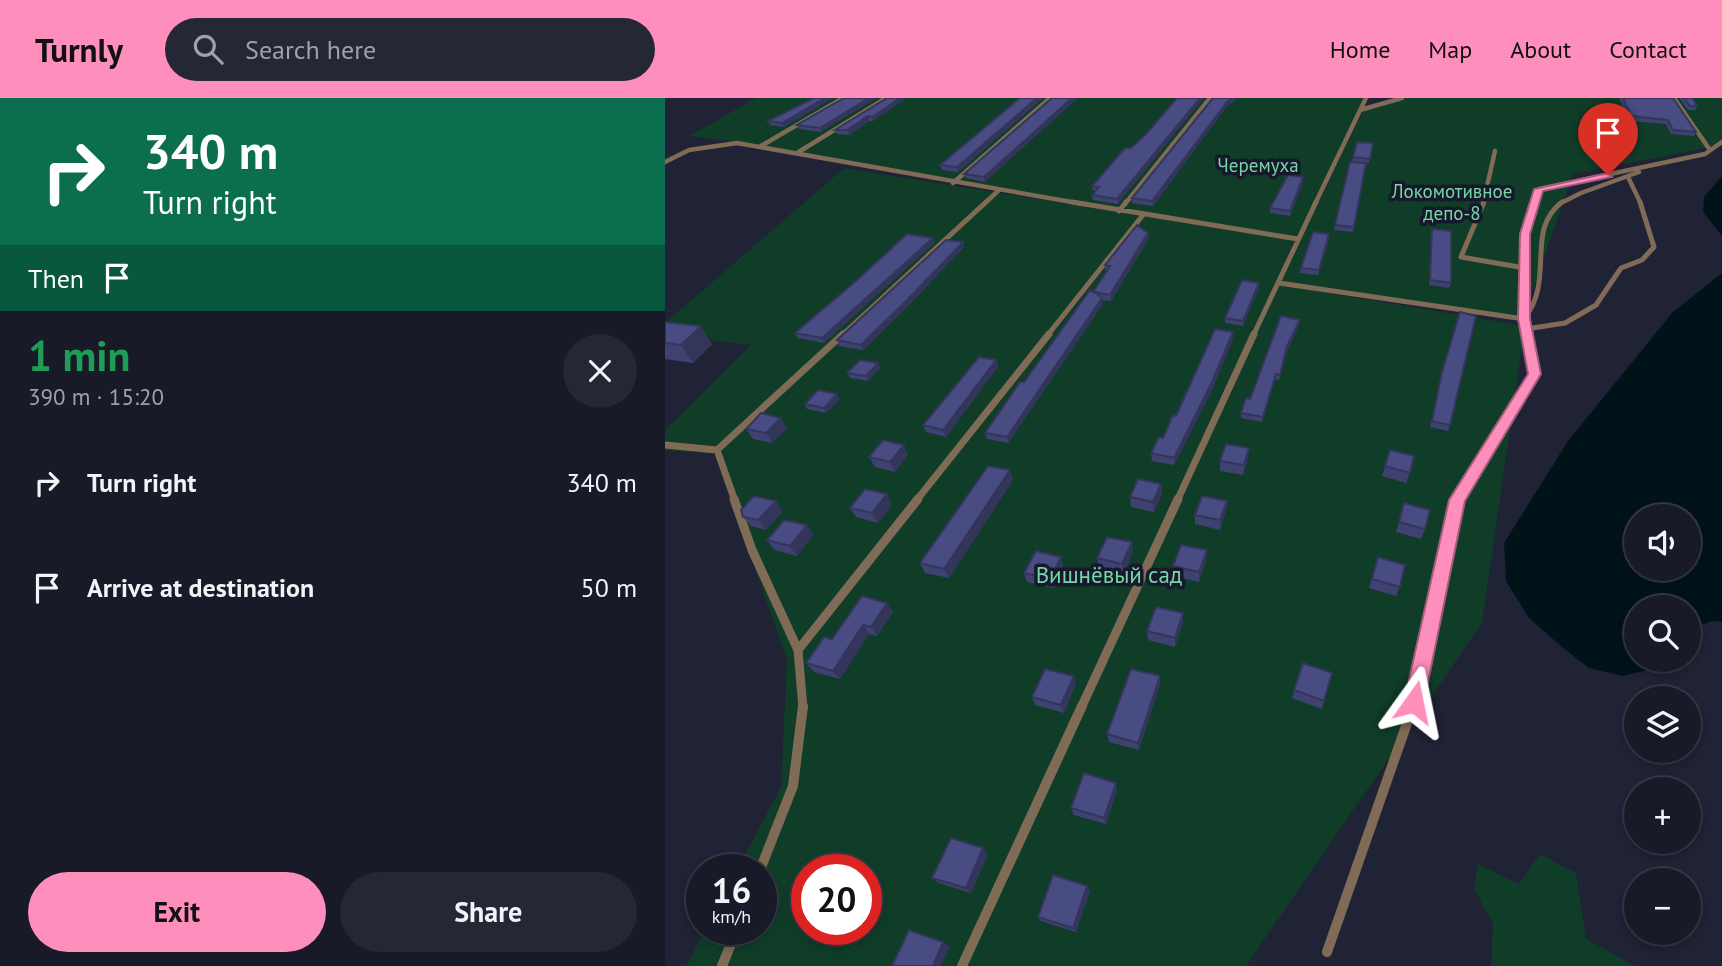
<!DOCTYPE html>
<meta charset="utf-8">
<style>
:root{--surface:#181a28;--page:#252734;--text:#f1f3f6;--muted:#9fa1a8;--line:#363845;--accent:#fe8ebc}
body{margin:0;font-family:"PT Sans",sans-serif;background:var(--page);color:var(--text);height:100vh;display:flex;flex-direction:column;font-size:26px;white-space:nowrap}
*{box-sizing:border-box;margin:0}
p{font-size:23px;color:var(--muted)}
.icon{flex:none;width:38px;height:38px;fill:none;stroke:currentColor;stroke-width:2;stroke-linecap:round;stroke-linejoin:round}
.map{position:relative;flex:1;overflow:hidden}
.drawer{display:flex;flex-direction:column;background:var(--surface);width:665px}
.drawer>*{flex:none}
.top-card{background:#0b6e4f;color:#fff;overflow:hidden}
.controls{position:absolute;left:959px;top:406px;display:grid;gap:14px}
.controls a{display:grid;place-items:center;width:77px;height:77px;border-radius:50%;background:var(--surface);box-shadow:0 4px 10px #0003,0 0 0 2px var(--line);font-size:35px}
.speed{position:absolute;left:21px;top:756px;display:flex;gap:14px;font-size:35px;font-weight:700;text-align:center}
.speed>*{display:grid;place-content:center;width:91px;height:91px;border-radius:50%;background:var(--surface);box-shadow:0 4px 10px #0003,0 0 0 2px var(--line);line-height:1}
.speed small{font-size:18px;font-weight:400}
.speed .limit{border:10px solid #d22;background:#fff;color:#111}
.pin{position:absolute;display:grid;place-items:center;width:60px;height:60px;color:#fff;margin:-72px -30px;border-radius:50% 50% 50% 0;rotate:-45deg;box-shadow:0 0 7px #0007}
.pin .icon{rotate:45deg}
.me{position:absolute;width:77px;margin:-38px;rotate:12deg;stroke-linejoin:round;filter:drop-shadow(0 0 5px #0008)}
.turn{display:flex;align-items:center;gap:24px;height:147px;padding:0 28px;font-size:32px}
.turn .icon{width:91px;height:91px;stroke-width:2.5}
.turn b{display:block;font-size:49px;line-height:60px}
.then{display:flex;align-items:center;height:66px;padding:0 28px;background:#0003;gap:14px;font-size:26px}
.round{display:grid;place-items:center;flex:none;width:74px;height:74px;border-radius:37px;background:var(--page)}
.head{display:flex;align-items:center;justify-content:space-between;height:119px;padding:0 28px}
h1{font-size:42px;font-weight:600;line-height:52px;color:#1e9e55}
.button{display:flex;gap:14px;margin-top:auto;padding:14px 28px}
.button a{flex:1;height:80px;border-radius:42px;background:var(--accent);color:#111;font-size:28px;font-weight:600;line-height:80px;text-align:center}
.button a+a{background:var(--page);color:var(--text)}
ul{padding:0;list-style:none}
li{display:flex;align-items:center;gap:21px;height:105px;padding:0 28px}
li div{flex:1}
li b{display:block;font-size:26px}
li em{font-style:normal}
header{display:flex;align-items:center;gap:42px;box-sizing:border-box;height:98px;padding:0 35px;background:var(--accent);color:#111}
header strong{font-size:33px}
nav{display:flex;gap:38px;margin-inline-start:auto;font-size:24px}
.search{width:490px;height:63px;background:var(--page);display:flex;align-items:center;gap:18px;box-sizing:border-box;padding:0 24px;border-radius:38px;color:var(--muted);font-size:26px}
main{display:flex;flex:1;min-height:0}
.map>svg:first-child{display:block}
.green{fill:#0f3d28;fill-rule:evenodd}
.water{fill:#001319;fill-rule:evenodd}
.lines{fill:none;stroke-linecap:round;stroke-linejoin:round}
.lane-far4{stroke:#7f6b56;stroke-width:4.5}
.lane-far3{stroke:#7f6b56;stroke-width:5}
.lane-far2{stroke:#7f6b56;stroke-width:7}
.lane-far1{stroke:#7f6b56;stroke-width:9}
.lane{stroke:#7f6b56;stroke-width:10}
.wall{fill:#3f4170}
.shaded-wall{fill:#33355b}
.building{fill:#494c82;stroke:#33355b;stroke-width:2}
.route{fill:#fe8ebc;stroke:#a55c7a;stroke-width:2}
.labels{text-anchor:middle;stroke-width:7;stroke-linejoin:round;paint-order:stroke}
.far-park-label{font-size:19px;fill:#73d6a4;stroke:#17182b}
.park-label{font-size:23px;fill:#73d6a4;stroke:#17182b}
</style>
<header>
<strong>Turnly</strong>
<div class="search"><svg class="icon" aria-label="search" viewBox="0 0 24 24"><circle cx="10" cy="10" r="6"/><path d="M15 15l6 6"/></svg>Search here</div>
<nav><a>Home</a><a>Map</a><a>About</a><a>Contact</a></nav>
</header>
<main>
<section class="drawer">
<div class="top-card">
<div class="turn"><svg class="icon" aria-label="right" viewBox="0 0 24 24"><path d="M7 20v-9h11M14 6l5 5-5 5"/></svg><div><b>340 m</b>Turn right</div></div>
<div class="then">Then<svg class="icon" aria-label="arrive" viewBox="0 0 24 24"><path d="M6 21V4h12l-3 4 3 4H6"/></svg></div>
</div>
<div class="head"><div><h1>1 min</h1><p>390 m · 15:20</p></div><a class="round"><svg class="icon" aria-label="close" viewBox="0 0 24 24"><path d="M6 6l12 12M18 6L6 18"/></svg></a></div>
<ul>
<li><svg class="icon" aria-label="right" viewBox="0 0 24 24"><path d="M7 20v-9h11M14 6l5 5-5 5"/></svg><div><b>Turn right</b></div><em>340 m</em></li>
<li><svg class="icon" aria-label="arrive" viewBox="0 0 24 24"><path d="M6 21V4h12l-3 4 3 4H6"/></svg><div><b>Arrive at destination</b></div><em>50 m</em></li>
</ul>
<div class="button"><a>Exit</a><a>Share</a></div>
</section>
<div class="map">
<svg width="1057" height="868" viewBox="0 0 1057 868">
<rect width="100%" height="100%" fill="#202235"/>
<path class="green" d="M91 0H700L633 141 629 142 610 186 860 228 817 525 581 868H21L41 831H96V772H72L116 689 122 562 50 356 0 352V332L86 247 0 237V225L179 70 471 117 95 47 24 38ZM142 772H201V831H142Z
M738 0H1057V47L908 76 858 220 615 184 698 13Z
M875 756 911 775 921 841 970 868H826L828 826 809 791 813 766 854 786Z"/>
<path class="water" d="M1057 78V138L1038 114 1039 99Z
M1057 175V524L1048 523 1024 531V509H971V562H990L982 572 958 578 924 570 897 549 864 520 841 483 839 445 903 343 1007 215ZM971 418H1024V471H971Z"/>
<g class="lines">
<path class="lane-far4" d="M1009 0 1045 52
M695 12 737 0
M96 48 178 0
M132 55 221 0
M0 64 24 52 72 45 418 106
M964 81 976 106
M288 85 385 0
M319 106 334 92
M460 106 545 0
M650 106 701 0
M818 106 830 53
M869 106 874 91 1040 56 1057 44
M894 106 916 95 974 74"/>
<path class="lane-far3" d="M407 104 633 141
M819 104 796 159 860 170
M454 113 461 104
M614 185 859 221C891 181 859 133 897 104
M861 231 900 225 931 207 956 170 977 162 989 149 975 104
M176 238 321 104
M382 238 478 117
M588 238 651 104
M862 238C854 195 857 146 870 104"/>
<path class="lane-far2" d="M0 347 52 352 70 403
M52 352 178 236
M251 403 384 236
M512 403 589 236
M792 403 870 276 862 236"/>
<path class="lane-far1" d="M69 401 87 452 133 552 138 610
M133 552 253 401
M416 610 513 401
M747 610 793 401"/>
<path class="lane" d="M95 772 128 688 138 608
M662 854 748 608
M57 868 72 831
M297 868 417 608"/>
</g>
<path class="wall" d="M149 0 119 29 105 27 103 23Z
M179 0 156 34 134 31 132 27Z
M222 0 208 23H204L184 37 172 36 170 32Z
M355 0H378L293 74 277 72 275 67Z
M548 0 571 2 562 8 488 108 467 105V100Z
M954 0H1008L1031 34 1029 38 1006 36 1001 26 964 23Z
M1014 0H1027L1032 8 1030 12H1023Z
M384 25 320 84 301 80 299 76Z
M692 44 708 45 704 65 687 64Z
M460 50 453 106 428 102 427 97 431 93 428 92 427 88Z
M685 64 701 65 688 134 669 132Z
M638 84 625 118 605 115V110Z
M767 131 786 185 784 190 764 187 766 136Z
M268 140 269 145 159 245 133 240 130 235Z
M484 140 446 203 437 202 438 206 343 345 322 341 320 335 428 194 442 173H440V167Z
M664 141 653 177 635 175 636 170Z
M298 144 299 149 245 206 198 252 174 248 172 242Z
M594 190 578 228 560 225V220Z
M795 214 785 327 783 333 765 329 775 281Z
M0 224 47 246 28 265 0 261Z
M634 227 622 254 614 282 610 281 597 324 576 320V315Z
M568 241 547 292 509 367 487 363 486 355 498 340 511 318Z
M331 262 333 269 281 339 261 334 258 327Z
M215 270 203 283 185 280 182 275Z
M175 301 161 315 142 311 140 306Z
M122 330 107 345 88 341 81 331Z
M725 352 745 375 741 385 717 378Z
M243 357 230 374 210 369 204 359Z
M583 360 578 377 555 373V363Z
M348 382 284 480 260 475 255 465Z
M496 386 497 396 489 414 466 409 465 399Z
M222 396 227 406 213 425 191 419 185 410Z
M562 403 561 412 555 432 530 426V417Z
M739 405 760 431 756 441 731 434Z
M118 413 101 432 86 428 78 419Z
M142 427 148 437 132 458 109 452 102 442Z
M468 454 459 475 434 470 432 460Z
M396 459 398 468 388 490 362 484 359 475Z
M713 459 735 489 731 498 704 490Z
M541 462 534 484 508 478V468Z
M228 514 212 538 204 536 175 581 149 574 141 565 167 541Z
M518 515V524L510 549 483 542 482 533Z
M667 575 657 611 627 600 629 592Z
M409 578 411 586 399 615 370 607 367 599Z
M495 587 474 652 444 644 442 636Z
M452 692 441 726 409 717 406 710Z
M323 756 306 795 274 785 267 780Z
M425 793 411 834 376 823 373 819Z"/>
<path class="shaded-wall" d="M160 0H168L119 29 117 25Z
M204 0H212L156 34 155 30Z
M235 0H242L208 23 207 19Z
M372 0H378L293 74 292 69Z
M407 0H413L320 84 319 79Z
M535 0H539L453 106 452 101Z
M568 0H572L562 8 488 108 487 103 562 4Z
M203 18 204 23 184 37 182 32Z
M638 79V84L625 118V113Z
M483 135 484 140 446 203 445 197Z
M268 140 269 145 159 245 157 240Z
M298 144 299 149 245 206 198 252 196 247Z
M594 185V190L578 228V223Z
M437 200 438 206 343 345 342 339Z
M635 222 634 227 622 254 614 282 622 248Z
M36 228 47 246 28 265 16 247Z
M568 234V241L547 292 509 367V360Z
M331 262 333 269 281 339 278 332Z
M213 265 215 270 203 283 201 278Z
M611 276 610 281 597 324 598 319Z
M172 296 175 301 161 315 159 310Z
M116 320 122 330 107 345 101 335Z
M239 347 243 357 230 374 225 364Z
M584 350 583 360 578 377 579 367Z
M345 372 348 382 284 480 279 471Z
M496 386 497 396 489 414 488 404Z
M222 396 227 406 213 425 207 415Z
M111 403 118 413 101 432 93 422Z
M562 403 561 412 555 432V422Z
M142 427 148 437 132 458 125 448Z
M467 444 468 454 459 475 457 466Z
M542 452 541 462 534 484V474Z
M396 459 398 468 388 490 385 481Z
M222 505 228 514 212 538 206 529Z
M518 515V524L510 549V540Z
M198 527 204 536 175 581 168 573Z
M409 578 411 586 399 615 396 607Z
M495 578V587L474 652 473 645Z
M451 685 452 692 441 726 439 720Z
M318 750 323 756 306 795 301 790Z
M422 788 425 793 411 834 408 830Z
M278 844 285 848 276 868H268Z"/>
<path class="building" d="M149 0H160L117 25 103 23Z
M179 0H204L155 30 132 27Z
M222 0H235L207 19 203 18 182 32H170Z
M355 0H372L292 69 275 67Z
M387 0H407L319 79 299 76Z
M512 0H535L452 101 427 97 434 89 427 88 460 50H466L482 35Z
M548 0H568L562 4 487 103 467 100Z
M958 0H1008L1031 34 1008 32 1003 22 966 18Z
M1019 0H1027L1032 8H1025Z
M692 44 708 45 705 61 688 59Z
M685 64 701 65 689 129 670 127Z
M623 77 638 79 625 113 605 110Z
M472 127 483 135 445 197 429 194 437 200 342 339 320 335 355 284H359L425 192 428 194 445 168 440 167Z
M767 131 786 133V185L765 182Z
M648 134 664 136 654 172 636 170Z
M242 136 268 140 157 240 130 235 191 183Z
M281 142 298 144 243 201 196 247 172 242Z
M577 182 594 185 578 223 560 220Z
M795 214 811 218 785 327 767 323 777 274Z
M616 218 635 222 622 248 615 277 611 276 598 319 576 315 581 300 585 301Z
M0 224 36 228 16 247 0 245Z
M550 231 568 234 547 284 509 360 486 355 494 339 498 340 508 317 511 318Z
M314 259 331 262 278 332 258 327Z
M195 262 213 265 201 278 182 275Z
M153 292 172 296 159 310 140 306Z
M96 315 116 320 101 335 81 331Z
M218 342 239 347 225 364 204 359Z
M561 346 584 350 579 367 555 363Z
M725 352 749 358 745 375 720 368Z
M323 368 345 372 279 471 255 465Z
M473 381 496 386 488 404 465 399Z
M200 391 222 396 207 415 185 410Z
M89 398 111 403 93 422 78 419 76 412Z
M537 398 562 403 555 422 530 417Z
M739 405 765 412 760 431 734 424Z
M119 422 142 427 125 448 102 442Z
M442 439 467 444 457 466 432 460Z
M516 447 542 452 534 474 508 468Z
M371 453 396 459 385 481 359 475Z
M713 459 740 467 735 489 707 481Z
M197 498 222 505 206 529 198 527 168 573 141 565 159 539 167 541Z
M491 509 518 515 510 540 482 533Z
M638 565 667 575 659 603 629 592Z
M380 571 409 578 396 607 367 599Z
M466 571 495 578 473 645 442 636Z
M419 675 451 685 439 720 406 710Z
M286 740 318 750 301 790 267 780Z
M388 777 422 788 408 830 373 819Z
M244 832 278 844 268 868H227Z"/>
<path class="route" d="M943 75 947 79 878 93 865 136V221L876 276 800 403 759 604 756 610 749 613 742 610 739 604 784 402 863 276 853 221 855 136 869 91Z"/>
<g class="labels">
<g class="far-park-label">
<text x="593" y="74">Черемуха</text>
<text x="787" y="100">Локомотивное<tspan x="787" dy="22">депо-8</tspan></text>
</g>
<g class="park-label">
<text x="444" y="485">Вишнёвый сад</text>
</g>
</g>
</svg>
<div class="controls">
<a><svg class="icon" aria-label="sound" viewBox="0 0 24 24"><path d="M4 9h4l5-4v14l-5-4H4zM17 9q2 3 0 6"/></svg></a>
<a><svg class="icon" aria-label="search" viewBox="0 0 24 24"><circle cx="10" cy="10" r="6"/><path d="M15 15l6 6"/></svg></a>
<a><svg class="icon" aria-label="layers" viewBox="0 0 24 24"><path d="M12 4l9 5-9 5-9-5zM3 14l9 5 9-5"/></svg></a>
<a>+</a>
<a>−</a>
</div>
<div class="speed"><div>16<small>km/h</small></div><div class="limit">20</div></div>
<div class="pin" style="left:943px;top:77px;background:#d93025"><svg class="icon" aria-label="arrive" viewBox="0 0 24 24"><path d="M6 21V4h12l-3 4 3 4H6"/></svg></div>
<svg class="me" style="left:749px;top:604px" viewBox="-20 -20 40 40"><path d="M0-17L14 15 0 8-14 15z" fill="#fe8ebc" stroke="#fff" stroke-width="4"/></svg>
</div>
</main>
